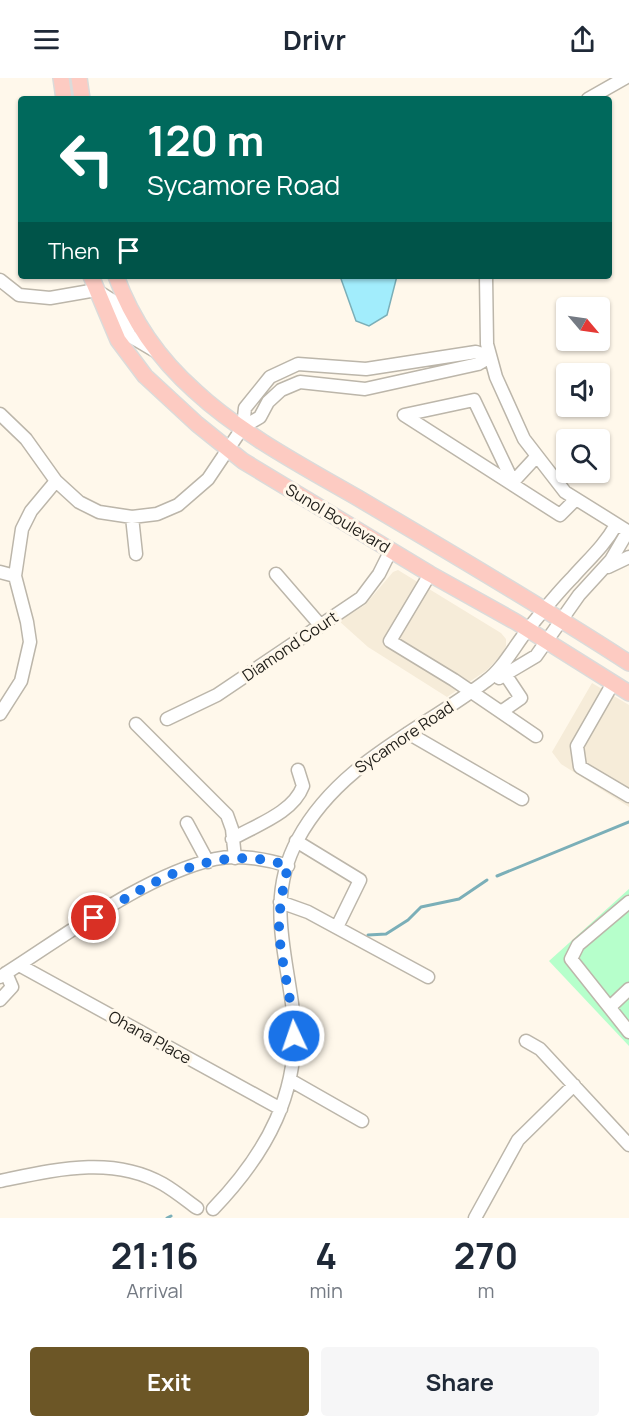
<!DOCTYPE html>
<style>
:root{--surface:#fff;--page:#f6f6f7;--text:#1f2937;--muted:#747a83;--accent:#6c5626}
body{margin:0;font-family:Manrope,sans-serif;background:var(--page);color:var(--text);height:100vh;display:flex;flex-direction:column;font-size:22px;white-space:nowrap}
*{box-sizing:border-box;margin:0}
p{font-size:20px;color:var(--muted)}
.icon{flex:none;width:33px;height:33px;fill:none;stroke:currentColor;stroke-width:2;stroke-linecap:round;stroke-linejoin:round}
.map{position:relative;height:1140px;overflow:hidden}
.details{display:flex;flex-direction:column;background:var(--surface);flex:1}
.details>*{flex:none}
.hud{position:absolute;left:18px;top:18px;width:594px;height:183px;border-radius:6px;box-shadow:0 2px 4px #0004;background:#00695c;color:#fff;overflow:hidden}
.needle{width:39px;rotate:119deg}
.controls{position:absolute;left:556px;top:219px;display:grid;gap:12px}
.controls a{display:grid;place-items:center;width:54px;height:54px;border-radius:6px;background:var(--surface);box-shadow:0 2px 4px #0004;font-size:30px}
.pin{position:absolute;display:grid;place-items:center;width:51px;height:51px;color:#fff;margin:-26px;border:3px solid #fff;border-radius:50%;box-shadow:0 2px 6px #0007}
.me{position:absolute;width:66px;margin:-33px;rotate:357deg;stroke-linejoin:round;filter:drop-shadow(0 0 4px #0008)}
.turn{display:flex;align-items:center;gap:21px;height:126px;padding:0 30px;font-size:27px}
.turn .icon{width:78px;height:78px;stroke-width:2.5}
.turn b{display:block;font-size:42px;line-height:51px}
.then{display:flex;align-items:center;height:57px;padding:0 30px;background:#0003;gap:12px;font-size:22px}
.eta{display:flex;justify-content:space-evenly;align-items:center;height:102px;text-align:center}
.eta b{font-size:36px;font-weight:700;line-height:42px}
.button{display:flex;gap:12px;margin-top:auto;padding:12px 30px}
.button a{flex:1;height:69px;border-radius:6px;background:var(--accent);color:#fff;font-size:24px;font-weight:700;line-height:69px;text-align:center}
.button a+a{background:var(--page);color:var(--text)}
header{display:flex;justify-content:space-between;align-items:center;height:78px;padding:0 30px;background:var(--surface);font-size:27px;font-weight:700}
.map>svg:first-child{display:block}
.built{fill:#f6ecd9}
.green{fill:#b6ffcb}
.water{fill:#a2edfc;stroke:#7bafb8;stroke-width:1.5}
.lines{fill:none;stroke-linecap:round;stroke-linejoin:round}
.stream{stroke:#7bafb8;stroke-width:3}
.minor-casing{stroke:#bcb6aa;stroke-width:15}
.major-casing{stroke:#dbdbda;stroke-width:18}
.minor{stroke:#fff;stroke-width:12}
.major{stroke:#fdcbc2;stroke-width:15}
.route{stroke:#1a73e8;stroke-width:10;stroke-dasharray:0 18}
.labels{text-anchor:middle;stroke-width:6;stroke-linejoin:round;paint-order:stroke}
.street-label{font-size:16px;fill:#1f1d18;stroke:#fff8eb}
</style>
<header><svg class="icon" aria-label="menu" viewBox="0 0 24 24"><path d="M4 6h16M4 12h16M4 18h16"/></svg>Drivr<svg class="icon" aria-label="share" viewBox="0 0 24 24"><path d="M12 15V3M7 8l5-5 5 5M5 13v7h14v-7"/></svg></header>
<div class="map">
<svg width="629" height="1140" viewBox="0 0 629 1140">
<rect width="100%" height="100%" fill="#fff8eb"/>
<path class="built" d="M398 492 501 555 506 561V568L502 576 487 592 447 619 368 569 339 543 365 527 393 494Z
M592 605 629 627V729L561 686 552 674Z"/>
<path class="green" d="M629 811V968L549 883Z"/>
<path class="water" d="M340 198H397L387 237 369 248 356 243Z"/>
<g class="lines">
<path class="stream" d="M497 798 629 744
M368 857 386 856 408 842 421 829 459 821 487 802
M167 1140 171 1138"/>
<defs>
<path id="minor" d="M588 21 625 0
M486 198 487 266 496 299 524 361 565 414 629 454
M0 202 19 217 50 220 96 212 115 224 130 258 157 274
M0 336 26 361 56 403 79 424 99 434 132 439 157 436 178 427 208 401 243 349 245 330 270 299 298 286 366 291 476 274 490 279
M404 337 560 437 576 421
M404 337 474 322 513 404 537 378
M243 349 260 339 268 324 281 312 300 304 365 311 478 286 490 279
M132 439 136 476
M608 489 629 479
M0 494 15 498
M276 496 321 548
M430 496 390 563 454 602 501 634 521 620 505 596
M499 600 536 578 579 517 611 482 628 453
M613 605 577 668 580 689 629 718
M501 634 536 658
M0 636 21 603 30 564 27 544 15 498 22 451 31 433 56 403
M167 641 217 617 361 520 379 496 391 472
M136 646 227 737 232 751 235 780
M408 655 522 721
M187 745 208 784
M232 761C256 747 293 735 303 708L298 692
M296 763 360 802 337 849
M280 824 308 834 428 899
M629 824 578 867 571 881 629 954
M19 887 281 1031
M0 899C64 859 142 798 215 781 237 776 267 781 288 788
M0 922 12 909 6 895
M610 929 629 911
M526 963 540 971 629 1067
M290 1002 362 1043
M0 1103C54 1092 112 1077 163 1106 175 1113 186 1122 197 1130
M213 1131C266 1076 302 1013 293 933 286 874 266 819 298 761 339 685 420 653 486 603 503 591 515 567 529 550 543 533 557 515 573 499 589 481 604 468 616 447
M475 1140 518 1062 574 1007"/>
<path id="major" d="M61 0 64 21
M79 0 82 21
M91 198 118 262 145 298 197 346 243 383 430 496 516 544 629 615
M116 198C132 242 160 282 195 313 240 355 304 389 358 420 449 474 540 527 629 585"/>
</defs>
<use href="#minor" class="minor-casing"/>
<use href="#major" class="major-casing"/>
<use href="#minor" class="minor"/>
<use href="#major" class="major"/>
</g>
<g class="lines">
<path class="route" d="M94 840C152 803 217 763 288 788 283 809 279 830 279 852 281 888 293 923 294 958"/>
</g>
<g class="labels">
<g class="street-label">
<text transform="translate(338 440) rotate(31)" y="6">Sunol Boulevard</text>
<text transform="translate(290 568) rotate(-34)" y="6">Diamond Court</text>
<text transform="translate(404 659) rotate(-34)" y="6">Sycamore Road</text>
<text transform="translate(150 959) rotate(29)" y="6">Ohana Place</text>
</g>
</g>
</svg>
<div class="controls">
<a><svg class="needle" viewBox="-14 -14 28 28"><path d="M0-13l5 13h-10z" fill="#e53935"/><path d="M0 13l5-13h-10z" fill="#747a83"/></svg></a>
<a><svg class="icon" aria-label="sound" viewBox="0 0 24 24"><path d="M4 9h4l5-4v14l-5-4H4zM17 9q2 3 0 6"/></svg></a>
<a><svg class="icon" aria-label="search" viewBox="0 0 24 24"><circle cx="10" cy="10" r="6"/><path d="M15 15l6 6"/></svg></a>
</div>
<div class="pin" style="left:94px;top:840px;background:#d93025"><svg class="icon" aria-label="arrive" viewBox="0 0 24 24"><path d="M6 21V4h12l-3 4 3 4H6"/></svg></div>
<svg class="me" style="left:294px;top:958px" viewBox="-20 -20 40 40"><circle r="17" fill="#1a73e8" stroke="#fff" stroke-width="3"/><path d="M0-11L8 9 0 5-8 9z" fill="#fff"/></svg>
<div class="hud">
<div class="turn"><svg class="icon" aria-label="left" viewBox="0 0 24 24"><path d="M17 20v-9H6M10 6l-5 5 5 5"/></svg><div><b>120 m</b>Sycamore Road</div></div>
<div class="then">Then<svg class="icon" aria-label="arrive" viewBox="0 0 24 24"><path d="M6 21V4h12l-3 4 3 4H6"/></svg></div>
</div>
</div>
<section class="details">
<div class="eta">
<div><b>21:16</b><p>Arrival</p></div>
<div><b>4</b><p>min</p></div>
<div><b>270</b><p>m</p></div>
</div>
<div class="button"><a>Exit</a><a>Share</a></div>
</section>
